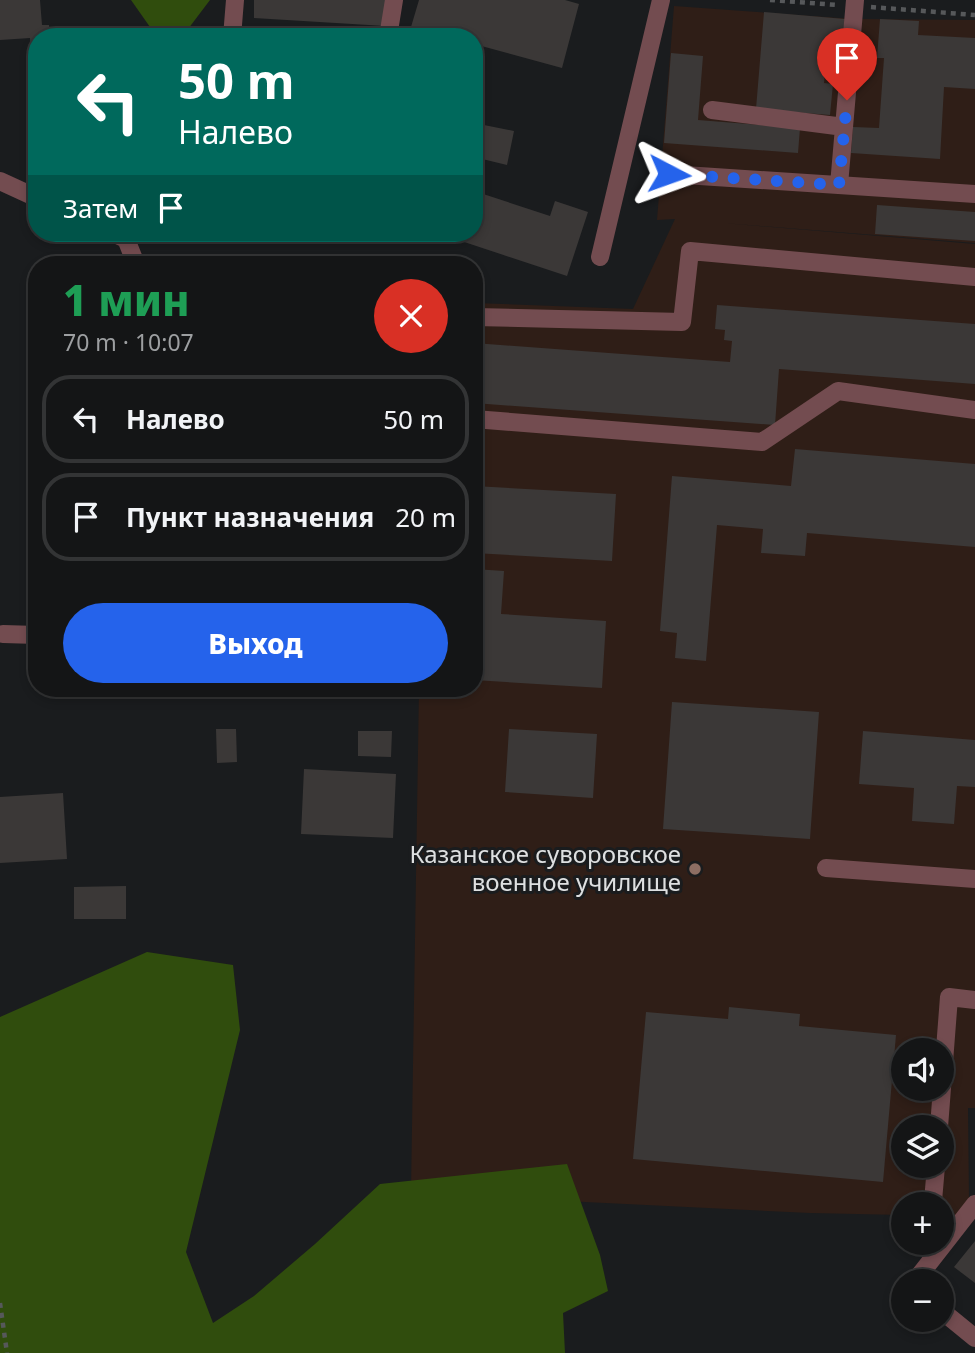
<!DOCTYPE html>
<html lang="ru">
<meta charset="utf-8">
<style>
:root{--surface:#141516;--page:#212223;--text:#f1f3f6;--muted:#9d9fa1;--line:#333435;--accent:#2563eb}
body{margin:0;font-family:"Noto Sans",sans-serif;background:var(--page);color:var(--text);height:100vh;display:flex;flex-direction:column;font-size:26px;white-space:nowrap}
*{box-sizing:border-box;margin:0}
p{font-size:23px;color:var(--muted)}
.icon{flex:none;width:38px;height:38px;fill:none;stroke:currentColor;stroke-width:2;stroke-linecap:round;stroke-linejoin:round}
.map{position:relative;flex:1;overflow:hidden}
.drawer{position:absolute;left:28px;top:256px;width:455px;height:441px;display:flex;flex-direction:column;background:var(--surface);border-radius:28px;box-shadow:0 4px 10px #0003,0 0 0 2px var(--line)}
.drawer>*{flex:none}
.hud{position:absolute;left:28px;top:28px;width:455px;height:214px;border-radius:28px;box-shadow:0 4px 10px #0003,0 0 0 2px var(--line);background:#00695c;color:#fff;overflow:hidden}
.tools{position:absolute;left:891px;top:1038px;display:grid;gap:14px}
.tools a{display:grid;place-items:center;width:63px;height:63px;border-radius:50%;background:var(--surface);box-shadow:0 4px 10px #0003,0 0 0 2px var(--line);font-size:35px}
.pin{position:absolute;display:grid;place-items:center;width:60px;height:60px;color:#fff;margin:-72px -30px;border-radius:50% 50% 50% 0;rotate:-45deg;box-shadow:0 0 7px #0007}
.pin .icon{rotate:45deg}
.me{position:absolute;width:77px;margin:-38px;rotate:94deg;stroke-linejoin:round;filter:drop-shadow(0 0 5px #0008)}
.turn{display:flex;align-items:center;gap:24px;height:147px;padding:0 35px;font-size:32px}
.turn .icon{width:91px;height:91px;stroke-width:2.5}
.turn b{display:block;font-size:49px;line-height:60px}
.then{display:flex;align-items:center;height:66px;padding:0 35px;background:#0003;gap:14px;font-size:26px}
.round{display:grid;place-items:center;flex:none;width:74px;height:74px;border-radius:37px;background:var(--page)}
.summary{display:flex;align-items:center;justify-content:space-between;height:119px;padding:0 35px}
h1{font-size:42px;font-weight:800;line-height:52px;color:#1e9e55}
.button{display:flex;gap:14px;margin-top:auto;padding:14px 35px}
.button a{flex:1;height:80px;border-radius:42px;background:var(--accent);color:#fff;font-size:28px;font-weight:800;line-height:80px;text-align:center}
ul{padding:0;list-style:none}
li{display:flex;align-items:center;gap:21px;height:88px;margin:0 14px 10px;padding:0 21px;border:4px solid var(--line);border-radius:28px}
li div{flex:1}
li b{display:block;font-size:26px}
li em{font-style:normal}
.map>svg:first-child{display:block}
.education{fill:#2f1e17;fill-rule:evenodd}
.forest{fill:#304d0d}
.building{fill:#3b3837}
.lines{fill:none;stroke-linecap:round;stroke-linejoin:round}
.path{stroke:#56585a;stroke-width:4.5;stroke-dasharray:5 5;stroke-linecap:butt}
.minor{stroke:#734c50;stroke-width:18}
.route{stroke:#2563eb;stroke-width:12;stroke-dasharray:0 21.6}
.education-dot{fill:#8d6e63;stroke:#1a1c1e;stroke-width:2.5}
.labels{text-anchor:middle;stroke-width:6;stroke-linejoin:round;paint-order:stroke}
.poi-label{font-size:24px;fill:#dee0e1;stroke:#1a1c1e;text-anchor:end}
</style>
<div class="map">
<svg width="975" height="1353" viewBox="0 0 975 1353">
<rect width="100%" height="100%" fill="#1a1c1e"/>
<path class="education" d="M674 6 853 19 975 20V243L723 223 975 244V1108H968L969 1200 957 1216 942 1215V1204H903V1215L810 1213 585 1202 411 1190 419 688H474V303L633 309 675 219 657 220ZM903 1050H942V1088H903ZM903 1127H942V1166H903Z"/>
<path class="forest" d="M131 0H210L182 37H157Z
M147 952 233 965 240 1030 186 1252 213 1323 254 1296 315 1244 380 1184 567 1164 600 1255 608 1291 563 1313 565 1353H0V1017Z"/>
<path class="building" d="M0 0H40L42 25H49L50 37H37V53H31L30 38 0 40Z
M254 0H386L385 26 254 18Z
M419 0H565L579 4 562 68 474 44V37H448L411 27Z
M764 12 845 19 842 53 827 52 824 83 833 84 830 115 756 109Z
M880 19 919 21 918 35 975 38V89L944 87 940 159 851 153 853 127 879 128 884 58H877Z
M671 53 703 56 698 120 800 128 798 153 664 143Z
M474 123 514 131 507 165 474 157Z
M37 150V167L28 160Z
M474 191 550 216 555 201 588 212 567 276 437 233H474Z
M877 205 975 212V241L875 234Z
M717 305 975 324V384L779 369 775 425 474 403V343L730 362 732 341 724 340 725 330 715 329Z
M795 449 975 464V547L807 533 805 556 761 553 763 529 717 525 706 661 675 658 677 633 660 631 672 476 791 486Z
M474 486 616 494 612 561 474 553Z
M474 569 504 571 501 614 606 621 602 688 474 680Z
M672 702 819 712 810 839 663 829Z
M216 729H236L237 762 217 763Z
M509 729 597 734 593 798 505 792Z
M358 731H392L391 757 358 756Z
M863 731 975 740V787L957 786 954 824 912 821 914 788 859 784Z
M304 769 396 774 393 838 301 834Z
M63 793 67 859 0 863V797Z
M126 886V919H74V887Z
M729 1007 800 1014 799 1026 896 1035 883 1182 633 1159 646 1012 728 1019Z
M975 1241V1283L954 1267Z"/>
<g class="lines">
<path class="path" d="M770 0 838 5
M871 7 975 15
M0 1303 7 1353"/>
<path class="minor" d="M232 37 235 0
M388 37 394 0
M712 110 844 127
M669 174 975 194
M0 181 37 198
M839 185 855 0
M113 233 126 239 136 264
M600 257 661 0
M474 317 682 322 690 251 975 277
M474 419 762 442 838 391 975 410
M3 634 37 635
M826 868 975 879
M939 1127 949 997 975 1000
M933 1201 936 1166
M915 1281 975 1204
M942 1311 975 1338"/>
</g>
<g class="lines">
<path class="route" d="M669 174 839 185 847 100"/>
</g>
<circle class="education-dot" cx="695" cy="869" r="7"/>
<g class="labels">
<g class="poi-label">
<text x="681" y="863">Казанское суворовское<tspan x="681" dy="28">военное училище</tspan></text>
</g>
</g>
</svg>
<div class="tools">
<a><svg class="icon" aria-label="sound" viewBox="0 0 24 24"><path d="M4 9h4l5-4v14l-5-4H4zM17 9q2 3 0 6"/></svg></a>
<a><svg class="icon" aria-label="layers" viewBox="0 0 24 24"><path d="M12 4l9 5-9 5-9-5zM3 14l9 5 9-5"/></svg></a>
<a>+</a>
<a>−</a>
</div>
<div class="pin" style="left:847px;top:100px;background:#d93025"><svg class="icon" aria-label="arrive" viewBox="0 0 24 24"><path d="M6 21V4h12l-3 4 3 4H6"/></svg></div>
<svg class="me" style="left:669px;top:174px" viewBox="-20 -20 40 40"><path d="M0-17L14 15 0 8-14 15z" fill="#2563eb" stroke="#fff" stroke-width="4"/></svg>
<div class="hud">
<div class="turn"><svg class="icon" aria-label="left" viewBox="0 0 24 24"><path d="M17 20v-9H6M10 6l-5 5 5 5"/></svg><div><b>50 m</b>Налево</div></div>
<div class="then">Затем<svg class="icon" aria-label="arrive" viewBox="0 0 24 24"><path d="M6 21V4h12l-3 4 3 4H6"/></svg></div>
</div>
<section class="drawer">
<div class="summary"><div><h1>1 мин</h1><p>70 m · 10:07</p></div><a class="round" style="background:#d93025;color:#fff"><svg class="icon" aria-label="close" viewBox="0 0 24 24"><path d="M6 6l12 12M18 6L6 18"/></svg></a></div>
<ul>
<li><svg class="icon" aria-label="left" viewBox="0 0 24 24"><path d="M17 20v-9H6M10 6l-5 5 5 5"/></svg><div><b>Налево</b></div><em>50 m</em></li>
<li><svg class="icon" aria-label="arrive" viewBox="0 0 24 24"><path d="M6 21V4h12l-3 4 3 4H6"/></svg><div><b>Пункт назначения</b></div><em>20 m</em></li>
</ul>
<div class="button"><a>Выход</a></div>
</section>
</div>
